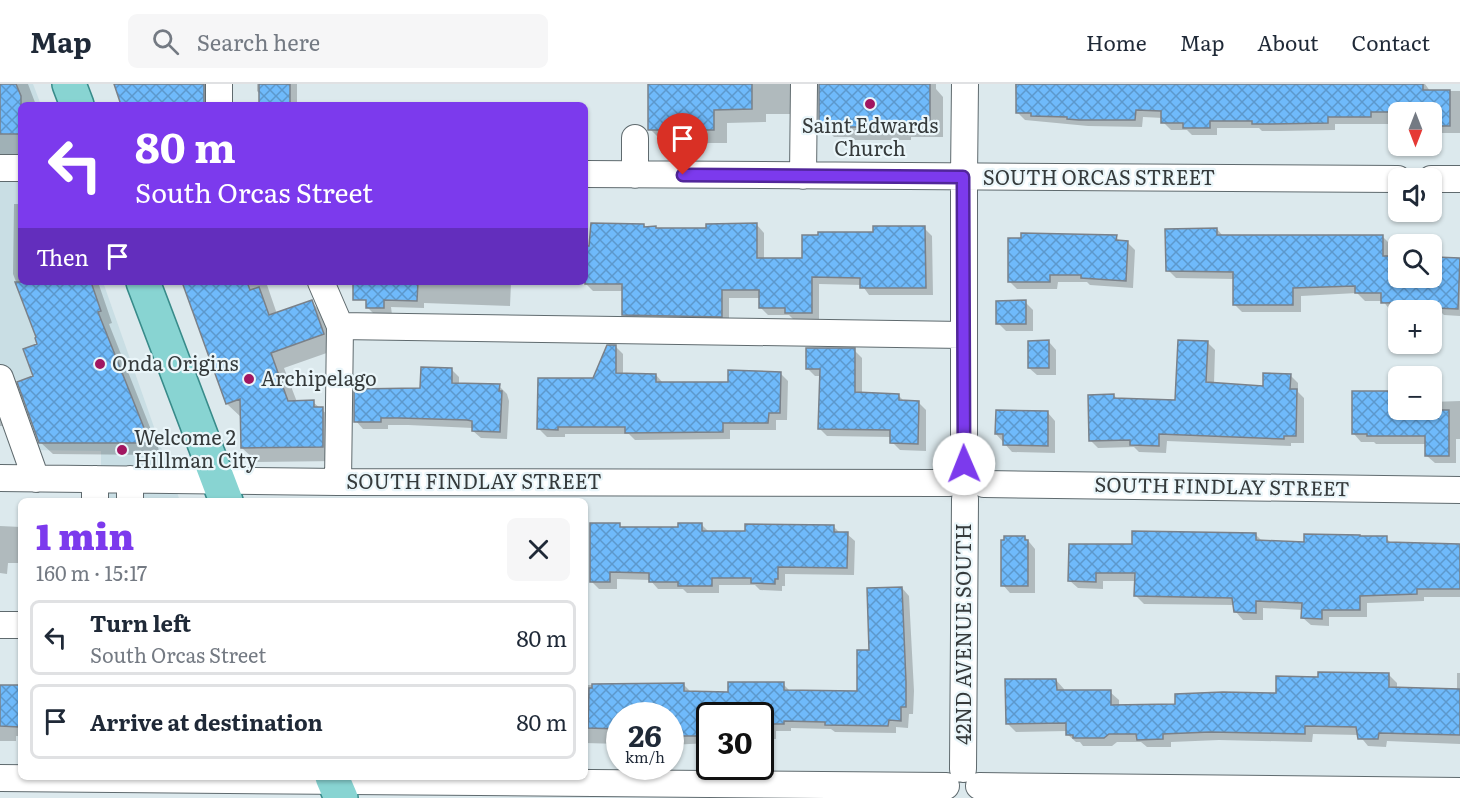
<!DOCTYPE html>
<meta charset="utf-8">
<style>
:root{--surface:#fff;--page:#f6f6f7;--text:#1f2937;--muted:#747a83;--line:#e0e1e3;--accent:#7c3aed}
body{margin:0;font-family:Literata,serif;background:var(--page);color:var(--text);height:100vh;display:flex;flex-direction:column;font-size:22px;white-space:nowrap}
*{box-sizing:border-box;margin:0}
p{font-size:20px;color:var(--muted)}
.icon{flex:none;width:33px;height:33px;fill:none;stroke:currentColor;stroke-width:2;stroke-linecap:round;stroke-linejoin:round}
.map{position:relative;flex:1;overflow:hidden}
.details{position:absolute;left:18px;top:414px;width:570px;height:282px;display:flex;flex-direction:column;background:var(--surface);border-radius:9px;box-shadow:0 2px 4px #0004}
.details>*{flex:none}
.banner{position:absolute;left:18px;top:18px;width:570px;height:183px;border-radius:9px;box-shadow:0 2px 4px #0004;background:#7c3aed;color:#fff;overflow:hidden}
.needle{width:39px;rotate:180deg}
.controls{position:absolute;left:1388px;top:18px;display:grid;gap:12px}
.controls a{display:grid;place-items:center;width:54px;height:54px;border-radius:9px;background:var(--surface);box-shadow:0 2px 4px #0004;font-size:30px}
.speed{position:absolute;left:606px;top:618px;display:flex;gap:12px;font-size:30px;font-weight:700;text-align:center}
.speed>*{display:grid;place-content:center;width:78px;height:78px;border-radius:50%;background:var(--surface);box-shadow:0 2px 4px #0004;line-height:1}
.speed small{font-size:15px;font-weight:400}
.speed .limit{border:3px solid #111;border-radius:9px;background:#fff;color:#111}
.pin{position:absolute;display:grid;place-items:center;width:51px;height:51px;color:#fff;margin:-62px -26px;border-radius:50% 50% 50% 0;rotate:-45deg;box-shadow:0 0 6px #0007}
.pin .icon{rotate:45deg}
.me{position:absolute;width:66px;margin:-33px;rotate:359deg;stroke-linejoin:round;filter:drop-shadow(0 0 4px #0008)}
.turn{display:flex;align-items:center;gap:21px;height:126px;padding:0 18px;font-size:27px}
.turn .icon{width:78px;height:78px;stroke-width:2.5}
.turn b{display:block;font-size:42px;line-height:51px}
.then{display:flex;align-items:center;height:57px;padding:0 18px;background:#0003;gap:12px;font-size:22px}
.round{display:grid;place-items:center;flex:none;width:63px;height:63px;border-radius:9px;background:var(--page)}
.head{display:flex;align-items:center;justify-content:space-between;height:102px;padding:0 18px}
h1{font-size:36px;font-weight:800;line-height:45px;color:var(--accent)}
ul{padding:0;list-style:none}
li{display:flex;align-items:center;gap:18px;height:75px;margin:0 12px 9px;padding:0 6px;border:3px solid var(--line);border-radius:9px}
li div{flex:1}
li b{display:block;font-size:22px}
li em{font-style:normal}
header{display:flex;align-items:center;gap:36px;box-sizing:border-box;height:84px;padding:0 30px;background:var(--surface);border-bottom:2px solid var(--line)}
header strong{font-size:28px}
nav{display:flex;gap:33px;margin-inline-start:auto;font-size:21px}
.search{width:420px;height:54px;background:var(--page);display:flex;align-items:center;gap:15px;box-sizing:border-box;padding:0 21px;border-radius:9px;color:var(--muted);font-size:22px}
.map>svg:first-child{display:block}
.built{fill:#c9dee4}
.shadow{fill:#0003}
.building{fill:url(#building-cross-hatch);stroke:#7a8189;stroke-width:1.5}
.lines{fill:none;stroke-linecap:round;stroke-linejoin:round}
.minor-casing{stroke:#5f6a6e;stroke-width:28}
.major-casing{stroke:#388b8a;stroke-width:36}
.minor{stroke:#fff;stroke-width:26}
.major{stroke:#88d4d2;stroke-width:33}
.route-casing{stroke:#51269a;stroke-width:15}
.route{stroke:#7c3aed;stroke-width:10}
.poi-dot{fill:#a11661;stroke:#eaf6fa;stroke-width:2}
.labels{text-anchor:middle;stroke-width:4.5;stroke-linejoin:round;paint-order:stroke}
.poi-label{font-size:20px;fill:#353a3b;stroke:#eaf6fa;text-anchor:start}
.street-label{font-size:20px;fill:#353a3b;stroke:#eaf6fa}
</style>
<header>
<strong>Map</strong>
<div class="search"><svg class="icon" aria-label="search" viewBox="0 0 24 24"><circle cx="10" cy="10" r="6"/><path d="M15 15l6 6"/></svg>Search here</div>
<nav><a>Home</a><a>Map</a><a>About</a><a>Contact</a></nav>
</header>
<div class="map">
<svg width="1460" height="714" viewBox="0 0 1460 714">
<defs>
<pattern id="building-cross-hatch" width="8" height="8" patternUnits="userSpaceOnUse" patternTransform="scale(1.5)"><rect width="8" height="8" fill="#6fbafb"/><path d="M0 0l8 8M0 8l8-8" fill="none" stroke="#5c98cc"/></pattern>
</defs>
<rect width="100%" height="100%" fill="#dce9ed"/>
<path class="built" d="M0 0H33L41 21H21V198H103L180 417H101V367L28 366 0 285Z"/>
<path class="shadow" d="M0 0H28L36 21H21V70H0Z
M115 0H221L215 21H123Z
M257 0H297V21H261L260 10 257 7Z
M650 0H812L802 30H766V38L727 39V59H664L650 45Z
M820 0H936V5L943 13V53H911V56H855L851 53H834L820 39Z
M1015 0H1425L1430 7H1460V49H1431V28H1398V40H1335V46L1280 47H1262L1259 44H1217V51H1192L1187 46H1171L1163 38V34L1143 33 1142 43 1088 42 1025 36 1017 28Z
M14 120H21V198H98L112 239 109 240 161 371 53 370 40 358 35 293 38 254 13 190Z
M644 141 647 144 657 145H707L757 141 764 149V175H803L874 150 924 144 932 152 933 211H869L862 201 819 200V236H794L789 231H768L761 224V214H729V240L632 238 624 230 623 207H593L585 199H511L510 222 424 219V224L391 223 392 231H375L367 223V212L355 198H585V163H590Z
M1217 145 1223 152H1382L1390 160V173H1398V194H1431V174L1460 175V167V232L1444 231 1438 225 1390 226 1383 217H1365L1357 209 1301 212V228H1242L1234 220V195L1176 194 1168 186Z
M1116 153 1121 158 1128 159 1135 166 1133 204 1090 201 1087 198H1058L1057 205H1017L1010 198Z
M184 198H266L277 230 311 218 326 232 338 265 284 284 297 318H313L337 339V377L257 378 242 364V334L227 320Z
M1025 218 1033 226V247H1006L998 239Z
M1049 258 1056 266V291H1037L1029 284Z
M1207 258 1215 266 1214 300 1264 304 1290 291 1298 299V308L1304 314V359H1291V362L1167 357 1166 369 1139 368 1134 363 1098 364 1090 356 1113 311 1118 315 1176 318Z
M615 262 623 270V291H656L663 299H729L780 289 788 297 787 336H776V346H730V355L635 356 629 350H565V353H547L539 345 594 296Z
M854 266 862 274V310L899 312 905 318H918L926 326V367L900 366 892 358V353L827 352 819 344 821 292H815L807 284Z
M451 285 459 293V300L499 302 507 310 509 317 507 355 481 354 473 347V344L408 341H388V345H363L356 337 421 306Z
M1354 308H1398V326H1431V318L1460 317V355H1456V379H1435L1427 372V360H1376L1374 358H1361L1354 350Z
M0 327 5 342H0Z
M1048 329 1055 337V369L1012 368 996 350Z
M701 440 709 448H746L833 442 841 450H847L855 457 854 491 785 490V502H782V507L760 506 755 501H719V509H687L683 505H658L650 496 617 495V505H599L591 497 619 441 623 445H679Z
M0 442 21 443V479H8L7 490 0 489Z
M1255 450 1263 458 1305 460 1386 454 1392 460 1460 461V513H1424V517L1367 519V533H1329V542L1311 541 1303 534V526L1263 524V536H1243L1236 528 1234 521 1144 520 1136 512V497H1103V505L1078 504 1070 497 1133 461Z
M1025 453 1035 465V509H1010L1003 501Z
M902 504 909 512 914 607 913 630H909L908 644 896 643V649L835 648 831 645 791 644V647H776V655H760V632H710V659L670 661V632H620V660L585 659V601L683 600 692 609H729L783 600 791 608 858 609 871 568Z
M1457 589H1460V660L1387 657 1386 663 1368 662 1359 651 1313 650 1312 658 1219 656 1171 658V663H1147L1141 658H1117L1112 662H1083L1080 658H1076L1067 650V647L1016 648 1007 639 1056 596 1064 605V608H1110L1119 616V622H1177L1277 611 1319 594 1389 591 1397 599V605L1457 606Z
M0 602 21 603V652H16V657H0Z"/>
<path class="building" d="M0 0H16L21 12V50H0Z
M114 0H204V21H121Z
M259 0H290V21H259Z
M648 0H752V25L714 26V46H648Z
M819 0H930V40H898V43H839V40H819Z
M1016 0H1423V6H1450V42H1431V28H1371V33H1328V39L1271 40H1252V37H1210V44H1183V39H1161V27L1136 26 1135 36H1079L1067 35V33L1031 32V29H1016Z
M591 139 644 140V143L656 142V144H706V140L757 139V174H802V151H818V148H873V142H925L926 204H860V194L812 193V229H785V224H759V206H722V233L622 231V200H585V162H589Z
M1217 144V151H1383V172H1398V194H1436V173L1460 174 1458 225 1435 224V218L1381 219V209H1355V202L1293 204V221H1233V188L1166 187 1165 145Z
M1021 149 1117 151 1116 156 1128 157 1126 197 1081 194V191H1050V198H1008V154H1021Z
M15 198H91L101 227 98 228 150 359H39L17 298 33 292 23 265 37 260 35 254 36 253Z
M182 198H247L250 206 259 203 269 231 312 216 324 250 271 269 288 317 314 316V323H323V363L241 364 240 315 226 320Z
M353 198H418L417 217 384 216V224H366V216H353Z
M1026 216V240H996V217Z
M1049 256V284H1028V257Z
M1178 256 1208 257 1206 298 1263 302V289L1291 290 1290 305H1297L1296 352H1284V355L1159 350V362L1130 361V356L1089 357 1088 311 1114 310V314L1175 316Z
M607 261H616V289L656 290V298H728V286L781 288 780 329H769L768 339H723V348L625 349V343H558V346L537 345 538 294H593Z
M806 264H855V308L899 310V316L919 317 918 360 890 359V346L818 345 820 285H806Z
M421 283 452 284V299L500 300 499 307H502L500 348 472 347V337L467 336 400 334H381V338H354V305L420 304Z
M1352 307H1390V326H1449V372H1425V352H1367V350H1352Z
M996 326 1048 327V362L1003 361V350H995Z
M590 439H620V443H678V439H702V447H745V440L834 441V448H848L847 484 778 483V495H775V500L751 499V494H712V502H678V498H649V489L610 488V498H590Z
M1132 447 1256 449V456L1304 458V450L1360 451V452H1387V458L1460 460V505H1417V510L1360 512V526H1322V535L1301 534 1302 519 1256 517V529L1234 528 1232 514 1134 512 1135 489H1096V498L1068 497 1069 460H1132Z
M1004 452H1025V456H1028V502H1001V456H1004Z
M902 503 906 598V623H901V637L889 636 888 642 825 641V638L784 637V640H760V632H710V648H707V652H670V632H619V645L588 644 589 604H592V600L684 599V607L728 608V598H784V606L857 607V566H869L867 504Z
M1318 588 1389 589V603L1460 605V651L1379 649 1378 655H1358L1356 643 1305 642V650L1210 648 1163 650V655L1137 656 1136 650H1109L1104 654H1073V651H1066V639L1006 640 1005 595H1056L1057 606H1111V621L1175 620V610L1223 608 1276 609V592L1318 593Z
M0 601H21V642L19 643 0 642Z"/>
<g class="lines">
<defs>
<path id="minor" d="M219 0V21
M635 54V91
M0 84H21
M585 90 1398 95
M803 92 804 0
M1431 95H1460
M321 198 340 242 338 398
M340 242 963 251
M0 294 36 395
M964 380V93L965 0
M0 394 338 398 949 399
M984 400 1460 406
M95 417V395
M130 417V395
M0 541H21
M963 685 965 415
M0 694 946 702
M979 702 1460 707"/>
<path id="major" d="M69 0 77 21
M143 198 226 417
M332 693 341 714"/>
</defs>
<use href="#minor" class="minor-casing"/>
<use href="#major" class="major-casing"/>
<use href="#minor" class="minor"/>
<use href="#major" class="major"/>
</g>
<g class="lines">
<defs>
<path id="route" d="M683 91 963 93 964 380"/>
</defs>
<use href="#route" class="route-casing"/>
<use href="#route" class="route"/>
</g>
<g class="poi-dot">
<circle cx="870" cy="20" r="6"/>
<circle cx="100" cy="280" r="6"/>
<circle cx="249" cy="295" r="6"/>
<circle cx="122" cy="366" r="6"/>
</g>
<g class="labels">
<g class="poi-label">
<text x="870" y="49" text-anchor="middle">Saint Edwards<tspan x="870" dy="23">Church</tspan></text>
<text x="112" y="287">Onda Origins</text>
<text x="261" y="302">Archipelago</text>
<text x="134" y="361">Welcome 2<tspan x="134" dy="23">Hillman City</tspan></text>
</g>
<g class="street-label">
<text x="1099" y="101">SOUTH ORCAS STREET</text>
<text x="474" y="405">SOUTH FINDLAY STREET</text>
<text transform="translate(1222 403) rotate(1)" y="7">SOUTH FINDLAY STREET</text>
<text transform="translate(964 550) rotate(-90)" y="7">42ND AVENUE SOUTH</text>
</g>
</g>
</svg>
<div class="controls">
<a><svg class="needle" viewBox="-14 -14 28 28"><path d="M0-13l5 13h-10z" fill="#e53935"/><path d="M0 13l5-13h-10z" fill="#747a83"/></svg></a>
<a><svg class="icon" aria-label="sound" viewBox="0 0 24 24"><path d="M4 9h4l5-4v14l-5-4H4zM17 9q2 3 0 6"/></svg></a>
<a><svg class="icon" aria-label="search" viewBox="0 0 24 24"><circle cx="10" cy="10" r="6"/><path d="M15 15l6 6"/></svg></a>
<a>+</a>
<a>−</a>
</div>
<div class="speed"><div>26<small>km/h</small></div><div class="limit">30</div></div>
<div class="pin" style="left:683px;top:91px;background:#d93025"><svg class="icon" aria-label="arrive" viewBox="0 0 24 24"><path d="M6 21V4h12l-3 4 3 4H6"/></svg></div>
<svg class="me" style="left:964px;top:380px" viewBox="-20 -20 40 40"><circle r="19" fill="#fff"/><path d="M0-13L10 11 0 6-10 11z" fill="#7c3aed"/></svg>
<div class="banner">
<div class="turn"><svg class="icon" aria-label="left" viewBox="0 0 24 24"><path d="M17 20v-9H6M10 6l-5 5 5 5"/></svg><div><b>80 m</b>South Orcas Street</div></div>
<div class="then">Then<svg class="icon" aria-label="arrive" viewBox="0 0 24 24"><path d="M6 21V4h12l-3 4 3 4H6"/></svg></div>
</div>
<section class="details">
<div class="head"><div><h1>1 min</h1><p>160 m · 15:17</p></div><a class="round"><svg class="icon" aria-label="close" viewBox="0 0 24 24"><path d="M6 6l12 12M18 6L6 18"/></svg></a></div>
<ul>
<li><svg class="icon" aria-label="left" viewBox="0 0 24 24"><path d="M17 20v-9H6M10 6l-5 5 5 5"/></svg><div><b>Turn left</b><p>South Orcas Street</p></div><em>80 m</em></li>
<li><svg class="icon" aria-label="arrive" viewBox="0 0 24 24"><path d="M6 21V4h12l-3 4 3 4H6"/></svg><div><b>Arrive at destination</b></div><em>80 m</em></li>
</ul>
</section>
</div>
